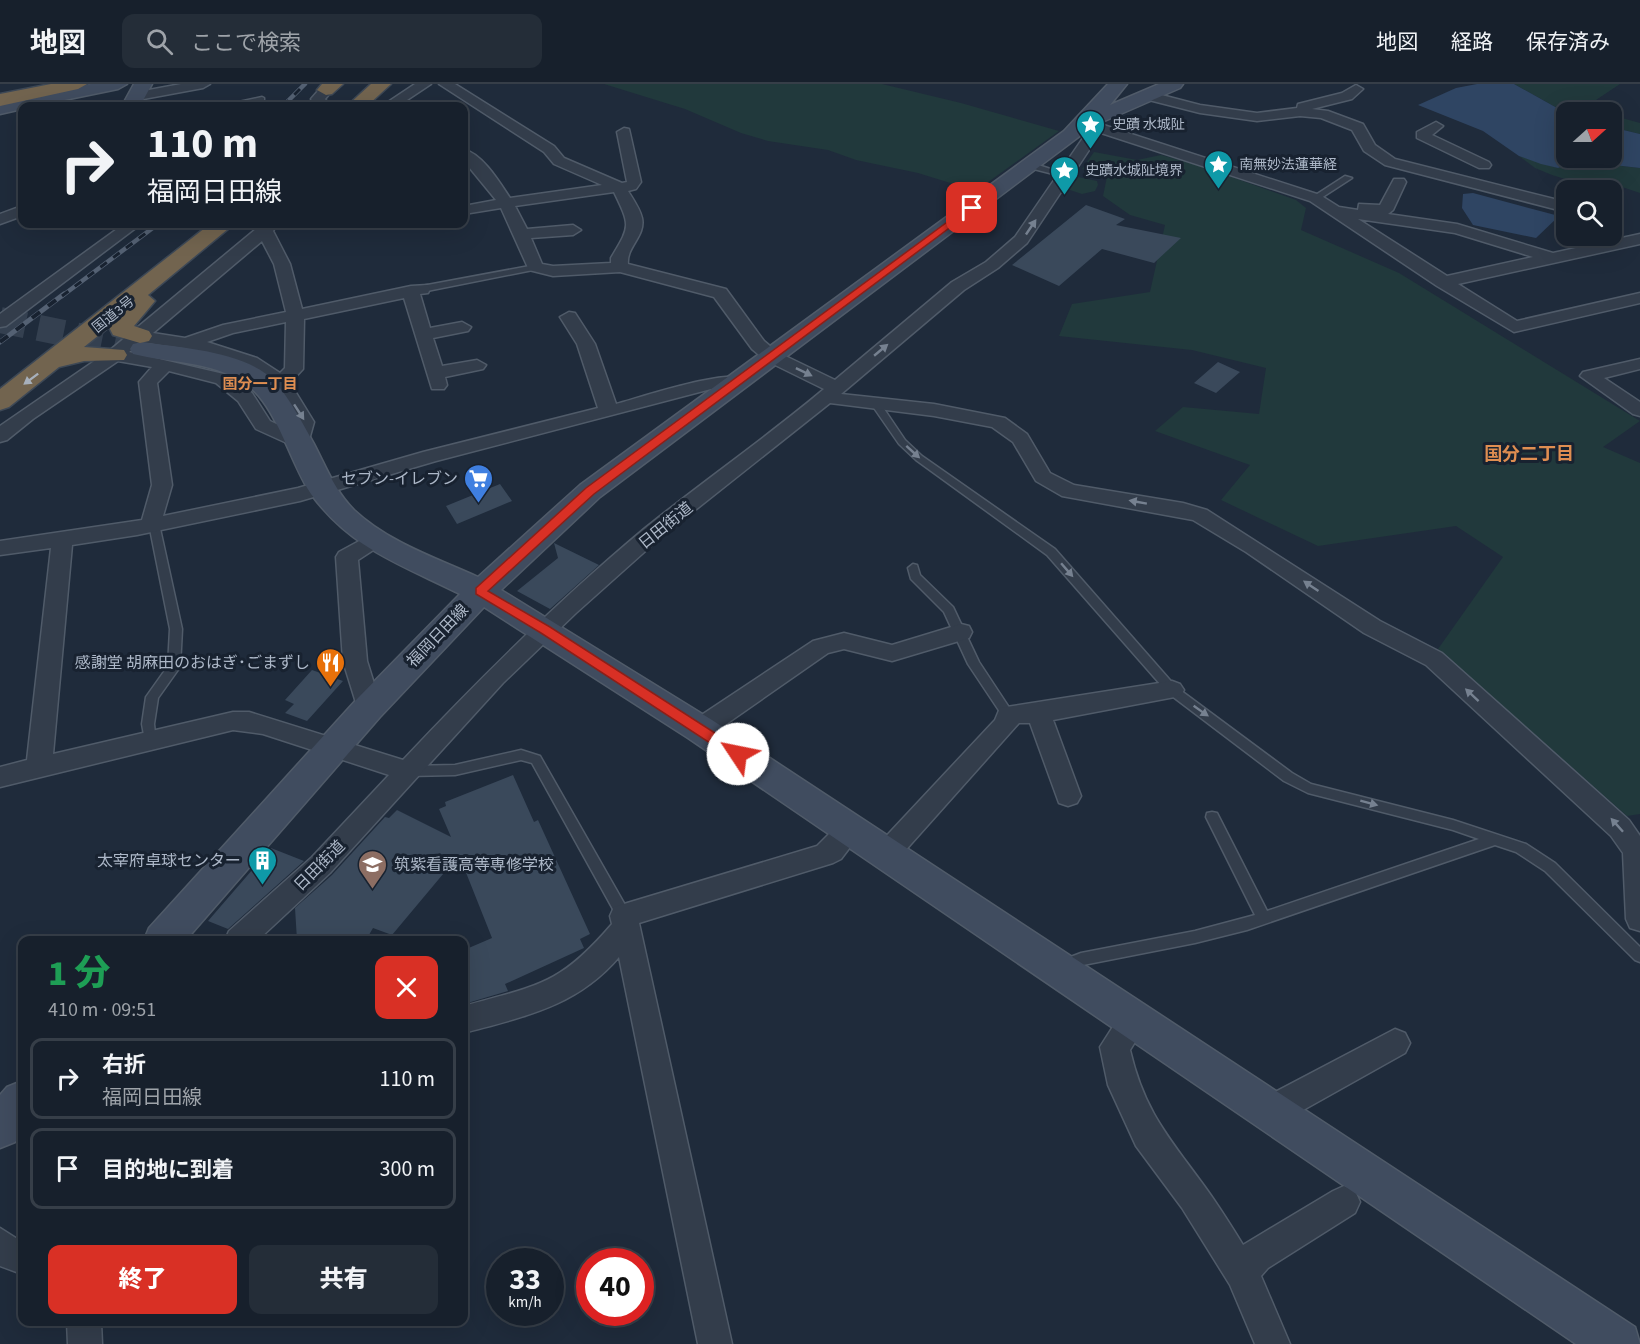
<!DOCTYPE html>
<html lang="ja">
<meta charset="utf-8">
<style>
:root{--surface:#17202c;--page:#242d38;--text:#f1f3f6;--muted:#9ea3a9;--line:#363e48;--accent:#d93025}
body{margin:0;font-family:"Source Sans 3","Noto Sans JP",sans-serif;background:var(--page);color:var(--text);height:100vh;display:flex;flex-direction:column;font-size:22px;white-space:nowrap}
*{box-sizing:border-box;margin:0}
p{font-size:20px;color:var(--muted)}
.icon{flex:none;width:33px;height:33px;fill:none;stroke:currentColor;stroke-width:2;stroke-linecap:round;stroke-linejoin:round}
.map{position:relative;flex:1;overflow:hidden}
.sheet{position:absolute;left:18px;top:852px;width:450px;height:390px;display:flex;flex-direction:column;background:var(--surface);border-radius:12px;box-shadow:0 6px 24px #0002,0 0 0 2px var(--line)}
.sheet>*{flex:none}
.guide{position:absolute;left:18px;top:18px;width:450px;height:126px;border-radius:12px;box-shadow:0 6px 24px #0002,0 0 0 2px var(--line);background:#17202c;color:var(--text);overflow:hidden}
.needle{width:39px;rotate:69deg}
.controls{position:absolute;left:1556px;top:18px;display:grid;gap:12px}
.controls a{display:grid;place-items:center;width:66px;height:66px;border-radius:12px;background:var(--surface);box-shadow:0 6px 24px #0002,0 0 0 2px var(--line);font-size:30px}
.speed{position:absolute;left:486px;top:1164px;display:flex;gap:12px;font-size:30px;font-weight:700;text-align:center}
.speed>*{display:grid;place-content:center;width:78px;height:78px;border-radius:50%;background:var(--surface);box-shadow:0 6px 24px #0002,0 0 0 2px var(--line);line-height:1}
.speed small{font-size:15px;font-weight:400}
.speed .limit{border:9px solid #d22;background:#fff;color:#111}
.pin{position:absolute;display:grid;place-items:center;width:51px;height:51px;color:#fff;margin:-26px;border-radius:12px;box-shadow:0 3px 9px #0006}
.me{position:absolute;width:66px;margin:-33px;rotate:304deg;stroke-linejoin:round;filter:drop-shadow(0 0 4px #0008)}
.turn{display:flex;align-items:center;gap:21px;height:126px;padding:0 30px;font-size:27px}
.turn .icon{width:78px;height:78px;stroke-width:2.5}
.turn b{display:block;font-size:42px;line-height:51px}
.round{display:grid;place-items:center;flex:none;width:63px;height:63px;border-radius:12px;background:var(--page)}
.overview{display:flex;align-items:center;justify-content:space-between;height:102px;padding:0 30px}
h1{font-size:36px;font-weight:800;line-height:45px;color:#1e9e55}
.button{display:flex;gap:12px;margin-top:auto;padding:12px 30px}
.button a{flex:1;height:69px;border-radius:12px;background:var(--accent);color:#fff;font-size:24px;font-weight:800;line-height:69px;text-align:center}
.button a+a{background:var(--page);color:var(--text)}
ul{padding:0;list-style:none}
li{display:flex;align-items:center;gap:18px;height:81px;margin:0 12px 9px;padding:0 18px;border:3px solid var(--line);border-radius:12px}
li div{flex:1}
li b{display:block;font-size:22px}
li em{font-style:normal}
header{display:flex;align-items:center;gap:36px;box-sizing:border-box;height:84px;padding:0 30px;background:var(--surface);border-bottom:2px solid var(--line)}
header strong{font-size:28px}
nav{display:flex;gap:33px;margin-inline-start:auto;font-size:21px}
.search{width:420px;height:54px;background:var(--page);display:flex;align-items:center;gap:15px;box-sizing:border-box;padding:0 21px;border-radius:12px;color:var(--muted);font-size:22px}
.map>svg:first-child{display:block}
.green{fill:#21393c}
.water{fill:#2f4563}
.building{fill:#3a495b}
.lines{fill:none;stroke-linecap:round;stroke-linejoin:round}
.secondary-tunnel{stroke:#344050;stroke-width:26;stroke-dasharray:26 13;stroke-linecap:butt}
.lane-casing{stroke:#505b69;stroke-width:3}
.street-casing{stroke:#505b69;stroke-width:3}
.secondary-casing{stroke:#505b69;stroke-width:3}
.highway-casing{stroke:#3d4856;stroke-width:3}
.lane{fill:#333d4b;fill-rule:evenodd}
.street{fill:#333d4b;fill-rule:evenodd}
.secondary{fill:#404c5f;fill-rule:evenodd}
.highway{fill:#72644f;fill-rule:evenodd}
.rail-far1-casing{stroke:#546173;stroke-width:4.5}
.rail-casing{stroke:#546173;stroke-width:5}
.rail-far1{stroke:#182230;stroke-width:3;stroke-dasharray:8;stroke-linecap:butt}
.rail{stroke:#182230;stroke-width:4;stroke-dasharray:10;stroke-linecap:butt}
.oneway{fill:#768190}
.oneway2{fill:#a7b0bc}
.route{fill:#d93025;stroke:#8d1f18;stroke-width:1.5}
.labels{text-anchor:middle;stroke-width:6;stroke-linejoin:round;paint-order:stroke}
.far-poi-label{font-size:14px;fill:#adb8c8;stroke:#182230;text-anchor:start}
.far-street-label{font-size:14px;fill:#adb8c8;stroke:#182230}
.far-neighbourhood-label{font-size:15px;font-weight:bold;fill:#df8e51;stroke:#182230}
.poi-label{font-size:16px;fill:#adb8c8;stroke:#182230;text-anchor:end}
.street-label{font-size:16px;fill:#adb8c8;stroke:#182230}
.neighbourhood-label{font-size:18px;font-weight:bold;fill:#df8e51;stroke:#182230}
</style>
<header>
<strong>地図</strong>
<div class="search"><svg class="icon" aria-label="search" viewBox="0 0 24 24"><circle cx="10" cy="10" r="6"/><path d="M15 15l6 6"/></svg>ここで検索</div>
<nav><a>地図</a><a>経路</a><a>保存済み</a></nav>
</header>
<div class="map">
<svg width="1640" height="1260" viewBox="0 0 1640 1260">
<rect width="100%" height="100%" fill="#1f2b3b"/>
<path class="green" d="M604 0H882L961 19 1059 47 966 114 953 110 960 102 918 89 856 76 828 66 768 57 741 49 685 25Z
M1514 0H1620L1596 16 1593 25 1604 28 1566 29Z
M1611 31 1640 39V50L1611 43Z
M1094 68 1137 76 1161 71 1204 83 1296 116 1306 124 1301 146 1399 189 1640 337 1603 363 1640 379V730L1627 732 1438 565 1503 473 1456 442 1318 462 1221 416 1250 381 1155 347 1183 323 1259 330 1266 284 1192 266 1059 252 1072 220 1150 208 1165 141 1130 131 1103 112 1107 93 1082 85Z
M1519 72 1558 84 1578 77 1640 84V109L1619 102 1585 101 1552 91 1535 84Z
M1078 93 1097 97 1098 101 1095 107 1082 110 1070 106 1068 101Z"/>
<path class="water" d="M1477 0H1514L1566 29V74H1611V43L1640 50V84L1578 77 1558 84 1541 80 1519 72 1483 47 1418 21 1456 4Z
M1473 109 1559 132 1536 154 1473 141 1462 124 1463 110Z"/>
<path class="building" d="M1086 121 1125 135 1116 141 1181 154 1154 179 1102 165 1059 202 1012 181Z
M1218 278 1240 288 1216 309 1194 299Z
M500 400 512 417 457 440 446 422Z
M554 459 599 481 550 525 517 507 558 474Z
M312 586 343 597 307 637 285 629 294 620 285 616Z
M513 691 534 738 538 736 590 850 580 855 584 864 505 900 508 907 464 920V866L492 854 459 771 392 851 373 844 366 856H297L295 824 332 791 385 733 389 734 397 726 451 753 439 725 446 722 445 718Z
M271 764 304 777 228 845 208 837Z"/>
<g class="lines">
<path class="secondary-tunnel" d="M0 236 142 265"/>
<defs>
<path id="lane" d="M262 13 264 14V16L232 22H220Z
M1026 79H1032L1069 91 1065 93 1026 83Z
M1345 92 1352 94 1318 116 1311 114Z
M535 181H538V185L422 208 418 205 422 202Z
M877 318 880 319 905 356 922 372 1055 465 1176 603 1292 689 1311 700 1453 736 1526 760 1555 779 1640 863V878L1635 876 1545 787 1516 768 1495 761 1247 846 1195 859 1083 881C1076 884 1075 891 1068 893L1063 892 1061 887 1068 874 1081 869 1195 847 1255 831 1206 733 1207 729 1212 728 1217 729 1267 827 1479 755 1453 746 1308 709 1284 697 1168 609 1047 471 916 376 899 360 872 321Z
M154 437 159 440 182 545 180 583 158 614 154 640 156 659 154 662H146L142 640 146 613 168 582 170 545 149 440Z
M913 480 917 481 920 491 953 523 979 578 1014 631 1012 634H1004L968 580 944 528 911 495 908 484Z
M521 666 540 672 629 828 631 832 629 836 624 838 619 836 532 679 521 676 455 691 408 692 404 691 402 687 404 683 408 682 455 681Z"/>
<path id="street" d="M181 0H210L203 4 138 16 131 12 138 8Z
M324 0H338L325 15 328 19 326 22H316L311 15Z
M415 0H431L398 22H382Z
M439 0H455L554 62 564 74 622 99 627 98 617 48 624 44 629 45 641 98 636 105 628 107C633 115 640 125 642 134 646 152 626 163 628 180L726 205 764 257 777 268 835 296 952 198 986 178 1015 153 1083 54 1078 39 1085 35 1320 111 1339 123 1358 126 1359 120 1380 121 1394 95H1404L1406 98 1393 126 1388 130 1457 140 1553 169 1640 150V160L1458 200 1517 237 1640 209V219L1514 248 1437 202 1310 117 1095 47 1097 54 1027 159 998 184 964 206 841 310 934 320 1005 334 1027 350 1050 389 1074 401 1183 419 1207 426 1380 537 1442 569 1629 736 1640 752V847L1630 844 1626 835 1623 769 1611 752 1426 581 1364 549 1246 468 1193 436 1062 412 1036 397 1013 358 992 343 934 332 830 319 660 454 576 529 503 599 330 789 258 856H225L229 847 312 773 389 691 263 650 233 646 0 703V683L27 676 51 464 0 471V457L142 436 152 401 139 298 152 283 118 277 33 335 7 356 0 358V342L109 267 262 140H278L273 147 290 180 302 225 411 202 428 201 430 205 428 209 420 210 430 244 462 238 471 243 468 247 433 254 442 282 477 276 486 281 483 285 445 293 447 301 444 305H432L404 214 304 235 303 285 290 299 314 338 307 363 300 365 256 345 238 317 216 299 169 287 157 299 172 401 163 432 298 404 423 368 598 324 577 260 560 233 569 228 575 229 595 260 616 320C636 315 736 281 747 297L744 301 711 305 436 377 300 417 137 451 72 461 53 670 233 628H249L403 676C480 594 558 517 644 445 703 397 766 354 824 305L765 276 752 265 714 213 620 188 553 192 529 186 501 124 464 130V122L496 116 464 77V66C482 69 500 99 510 114L602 101 554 80 544 68ZM614 108C631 143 630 142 611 174V179L553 182 542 180 531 154 573 151 581 146 573 141 527 145 515 122ZM1358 135 1455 149 1533 173 1447 192ZM262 157 274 180 286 228 223 241 185 254 153 249ZM286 238 285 284 280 289 257 274 207 258 233 249ZM142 258C187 265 238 268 273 302 283 312 289 326 296 338L293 348 270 337 252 309 228 291 129 268Z
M1356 1 1363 5 1352 15 1312 25 1328 27 1363 40 1375 61 1395 75 1566 118V128L1385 81 1364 67 1352 46 1321 34 1300 32 1257 37 1200 29 1145 15 1143 12 1150 8 1200 21 1257 29 1297 24 1298 20 1342 9Z
M1436 38 1443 42 1432 51 1489 78 1491 81 1489 84H1479L1417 54V48Z
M22 122V132L0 140V130Z
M124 140H141L6 242 0 243V230Z
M1640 275V285L1604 294 1640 318V332L1633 330 1580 292 1583 288Z
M374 449 381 451 385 456 381 461 358 476 367 577 381 622 377 628 369 631 361 628 357 622 343 577 336 473 339 468Z
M961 540 969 542 972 548 969 554 892 577 844 565 828 569 709 652 700 654 691 652 688 645 691 638 813 557 844 549 892 561Z
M1172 597 1180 600 1184 606 1180 612 1053 636 1081 712 1077 719 1068 722 1059 719 1030 639H1019L895 778 886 781 877 778 873 770 877 762 995 636 1000 624Z
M850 735 859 738 863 746 841 775 833 779 639 839 732 1260H698L619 873C576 923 525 932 464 949V922C538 901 559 902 612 840L610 832 614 823 817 762 841 738Z
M1133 923 1143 927 1148 937 1130 966C1144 1026 1167 1051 1202 1099 1217 1119 1230 1140 1243 1161L1333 1107 1344 1102 1355 1107 1360 1118 1355 1129 1268 1184 1261 1192 1290 1260H1255L1230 1201 1182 1124 1136 1062 1108 1001 1100 963 1123 927Z
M1395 945 1405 949 1410 959 1405 969 1280 1039 1269 1043 1258 1039 1254 1028 1258 1017Z
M0 1144 22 1158V1190L0 1182Z
M67 1238H101L102 1260H68Z"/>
<path id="secondary" d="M91 0H127L118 5 35 22H22V25L0 30V18Z
M134 0H152L140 22H122Z
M1108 0H1127L1110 21 1159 0H1183L1180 4 1093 42 600 413 501 506 712 636 1635 1243 1640 1260H1576L688 654 484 523 380 633 186 856H144L149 844 357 615 460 510C402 481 351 465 311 410 290 379 276 318 243 298 210 277 170 279 133 270L130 265 133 260 142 258C181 264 247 267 275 298 290 315 303 340 314 360 326 383 335 407 354 426 388 458 436 474 478 493L580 401 1064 47Z
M22 997V1049L15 1058 0 1064V1011L7 1003Z"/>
<path id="highway" d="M51 0H87L78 5 0 22V10Z
M322 0H343L332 10 326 11 317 6Z
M371 0H391L367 22H347Z
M210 140H234L148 211 155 217 134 242 149 247 152 252 149 257 140 259 113 251 109 243 84 263 124 266 127 271 124 276 84 277 59 283 9 323 0 326V305Z"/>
</defs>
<use href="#lane" class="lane-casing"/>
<use href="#street" class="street-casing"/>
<use href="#secondary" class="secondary-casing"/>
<use href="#highway" class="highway-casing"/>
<use href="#lane" class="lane"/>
<use href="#street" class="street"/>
<use href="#secondary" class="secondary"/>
<use href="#highway" class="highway"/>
<defs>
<path id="rail-far1" d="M283 22 305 0
M62 212 158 140"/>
<path id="rail" d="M0 258 64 210"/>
</defs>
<use href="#rail-far1" class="rail-far1-casing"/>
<use href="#rail" class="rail-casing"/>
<use href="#rail-far1" class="rail-far1"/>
<use href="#rail" class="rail"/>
</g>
<defs><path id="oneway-solid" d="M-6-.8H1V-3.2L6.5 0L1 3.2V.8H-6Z" transform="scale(1.5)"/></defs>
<g class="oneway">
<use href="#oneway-solid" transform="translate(1031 143) rotate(-56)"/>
<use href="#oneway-solid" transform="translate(881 266) rotate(-40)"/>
<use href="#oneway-solid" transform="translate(804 288) rotate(26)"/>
<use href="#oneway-solid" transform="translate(299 328) rotate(57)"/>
<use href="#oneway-solid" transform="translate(913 368) rotate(42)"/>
<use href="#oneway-solid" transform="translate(1138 418) rotate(-170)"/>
<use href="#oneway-solid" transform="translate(1067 486) rotate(49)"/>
<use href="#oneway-solid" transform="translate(1311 502) rotate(-146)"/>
<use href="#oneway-solid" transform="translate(1472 611) rotate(-137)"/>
<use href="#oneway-solid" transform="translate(1201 627) rotate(35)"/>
<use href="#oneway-solid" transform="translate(1369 719) rotate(15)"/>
<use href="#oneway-solid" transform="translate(1617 741) rotate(-132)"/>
</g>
<use class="oneway2" href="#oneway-solid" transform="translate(31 295) rotate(143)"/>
<path class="route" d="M969 122 976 124 594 410 488 507 550 543 743 667V674H733L541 549 476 510V504L586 404Z"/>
<defs>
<symbol id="sight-pin" viewBox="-11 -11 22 30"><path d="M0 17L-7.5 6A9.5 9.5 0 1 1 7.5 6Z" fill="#0f9aa8" stroke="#182230"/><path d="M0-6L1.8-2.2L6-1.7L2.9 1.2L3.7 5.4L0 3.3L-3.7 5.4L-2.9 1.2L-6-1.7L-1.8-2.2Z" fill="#fff"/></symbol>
<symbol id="supermarket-pin" viewBox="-11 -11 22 30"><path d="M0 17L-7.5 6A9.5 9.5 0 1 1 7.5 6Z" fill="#3f7fe0" stroke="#182230"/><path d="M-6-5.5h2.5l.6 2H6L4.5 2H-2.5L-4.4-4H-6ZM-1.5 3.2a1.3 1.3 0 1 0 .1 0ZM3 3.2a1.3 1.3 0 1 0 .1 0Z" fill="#fff"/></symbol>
<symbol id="restaurant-pin" viewBox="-11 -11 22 30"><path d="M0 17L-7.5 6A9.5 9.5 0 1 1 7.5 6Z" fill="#e8710a" stroke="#182230"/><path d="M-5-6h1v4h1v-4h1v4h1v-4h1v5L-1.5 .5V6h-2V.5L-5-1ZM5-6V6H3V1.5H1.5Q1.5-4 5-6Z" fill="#fff"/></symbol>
<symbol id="building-pin" viewBox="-11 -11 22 30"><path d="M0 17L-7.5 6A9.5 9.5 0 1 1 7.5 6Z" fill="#0f9aa8" stroke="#182230"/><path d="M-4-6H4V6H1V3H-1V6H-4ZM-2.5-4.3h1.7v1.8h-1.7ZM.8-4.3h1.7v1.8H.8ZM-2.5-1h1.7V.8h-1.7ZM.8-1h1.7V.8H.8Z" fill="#fff"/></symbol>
<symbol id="school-pin" viewBox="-11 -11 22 30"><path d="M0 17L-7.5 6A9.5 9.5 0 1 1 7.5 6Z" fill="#8d6e63" stroke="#182230"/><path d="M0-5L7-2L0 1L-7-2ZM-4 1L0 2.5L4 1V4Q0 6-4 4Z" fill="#fff"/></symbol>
</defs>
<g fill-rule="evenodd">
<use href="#sight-pin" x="1074" y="24" width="33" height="45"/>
<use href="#sight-pin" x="1202" y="64" width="33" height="45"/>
<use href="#sight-pin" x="1048" y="70" width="33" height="45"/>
<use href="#supermarket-pin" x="462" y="378" width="33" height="45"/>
<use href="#restaurant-pin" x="314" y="562" width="33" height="45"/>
<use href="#building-pin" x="246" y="760" width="33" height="45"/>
<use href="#school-pin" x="356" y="764" width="33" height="45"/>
</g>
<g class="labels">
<g class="far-poi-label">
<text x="1112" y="45">史蹟 水城阯</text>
<text x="1239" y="85">南無妙法蓮華経</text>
<text x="1085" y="91">史蹟水城阯境界</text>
</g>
<g class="far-street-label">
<text transform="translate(113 230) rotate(-39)" y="5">国道3号</text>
</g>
<g class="far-neighbourhood-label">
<text x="260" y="305">国分一丁目</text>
</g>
<g class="poi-label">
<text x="458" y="400">セブン-イレブン</text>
<text x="310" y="584">感謝堂 胡麻田のおはぎ･ごまずし</text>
<text x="241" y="782">太宰府卓球センター</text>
<text x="394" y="786" text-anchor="start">筑紫看護高等専修学校</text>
</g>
<g class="street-label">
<text transform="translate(665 441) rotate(-39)" y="6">日田街道</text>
<text transform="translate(437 551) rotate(-46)" y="6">福岡日田線</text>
<text transform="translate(319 781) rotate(-45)" y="6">日田街道</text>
</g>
<g class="neighbourhood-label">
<text x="1529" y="376">国分二丁目</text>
</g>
</g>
</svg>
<div class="controls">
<a><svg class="needle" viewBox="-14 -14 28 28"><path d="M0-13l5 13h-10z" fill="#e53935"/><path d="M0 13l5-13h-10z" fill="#9ea3a9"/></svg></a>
<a><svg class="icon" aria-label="search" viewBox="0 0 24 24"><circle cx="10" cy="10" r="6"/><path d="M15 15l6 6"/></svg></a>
</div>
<div class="speed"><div>33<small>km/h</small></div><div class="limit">40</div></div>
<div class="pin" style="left:972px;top:124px;background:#d93025"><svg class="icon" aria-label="arrive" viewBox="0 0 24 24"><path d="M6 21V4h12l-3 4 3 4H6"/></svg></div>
<svg class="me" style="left:738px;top:670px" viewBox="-20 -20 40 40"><circle r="19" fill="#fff"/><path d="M0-13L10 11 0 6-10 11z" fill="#d93025"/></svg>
<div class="guide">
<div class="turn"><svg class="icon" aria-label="right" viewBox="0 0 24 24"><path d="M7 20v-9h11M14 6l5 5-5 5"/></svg><div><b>110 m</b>福岡日田線</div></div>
</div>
<section class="sheet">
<div class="overview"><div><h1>1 分</h1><p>410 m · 09:51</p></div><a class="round" style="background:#d93025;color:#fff"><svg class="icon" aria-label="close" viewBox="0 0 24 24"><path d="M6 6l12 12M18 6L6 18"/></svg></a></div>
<ul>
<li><svg class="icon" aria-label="right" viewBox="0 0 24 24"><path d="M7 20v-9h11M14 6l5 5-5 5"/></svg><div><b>右折</b><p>福岡日田線</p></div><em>110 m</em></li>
<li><svg class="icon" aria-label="arrive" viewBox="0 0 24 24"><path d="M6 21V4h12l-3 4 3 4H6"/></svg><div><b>目的地に到着</b></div><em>300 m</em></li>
</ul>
<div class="button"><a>終了</a><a>共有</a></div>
</section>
</div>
